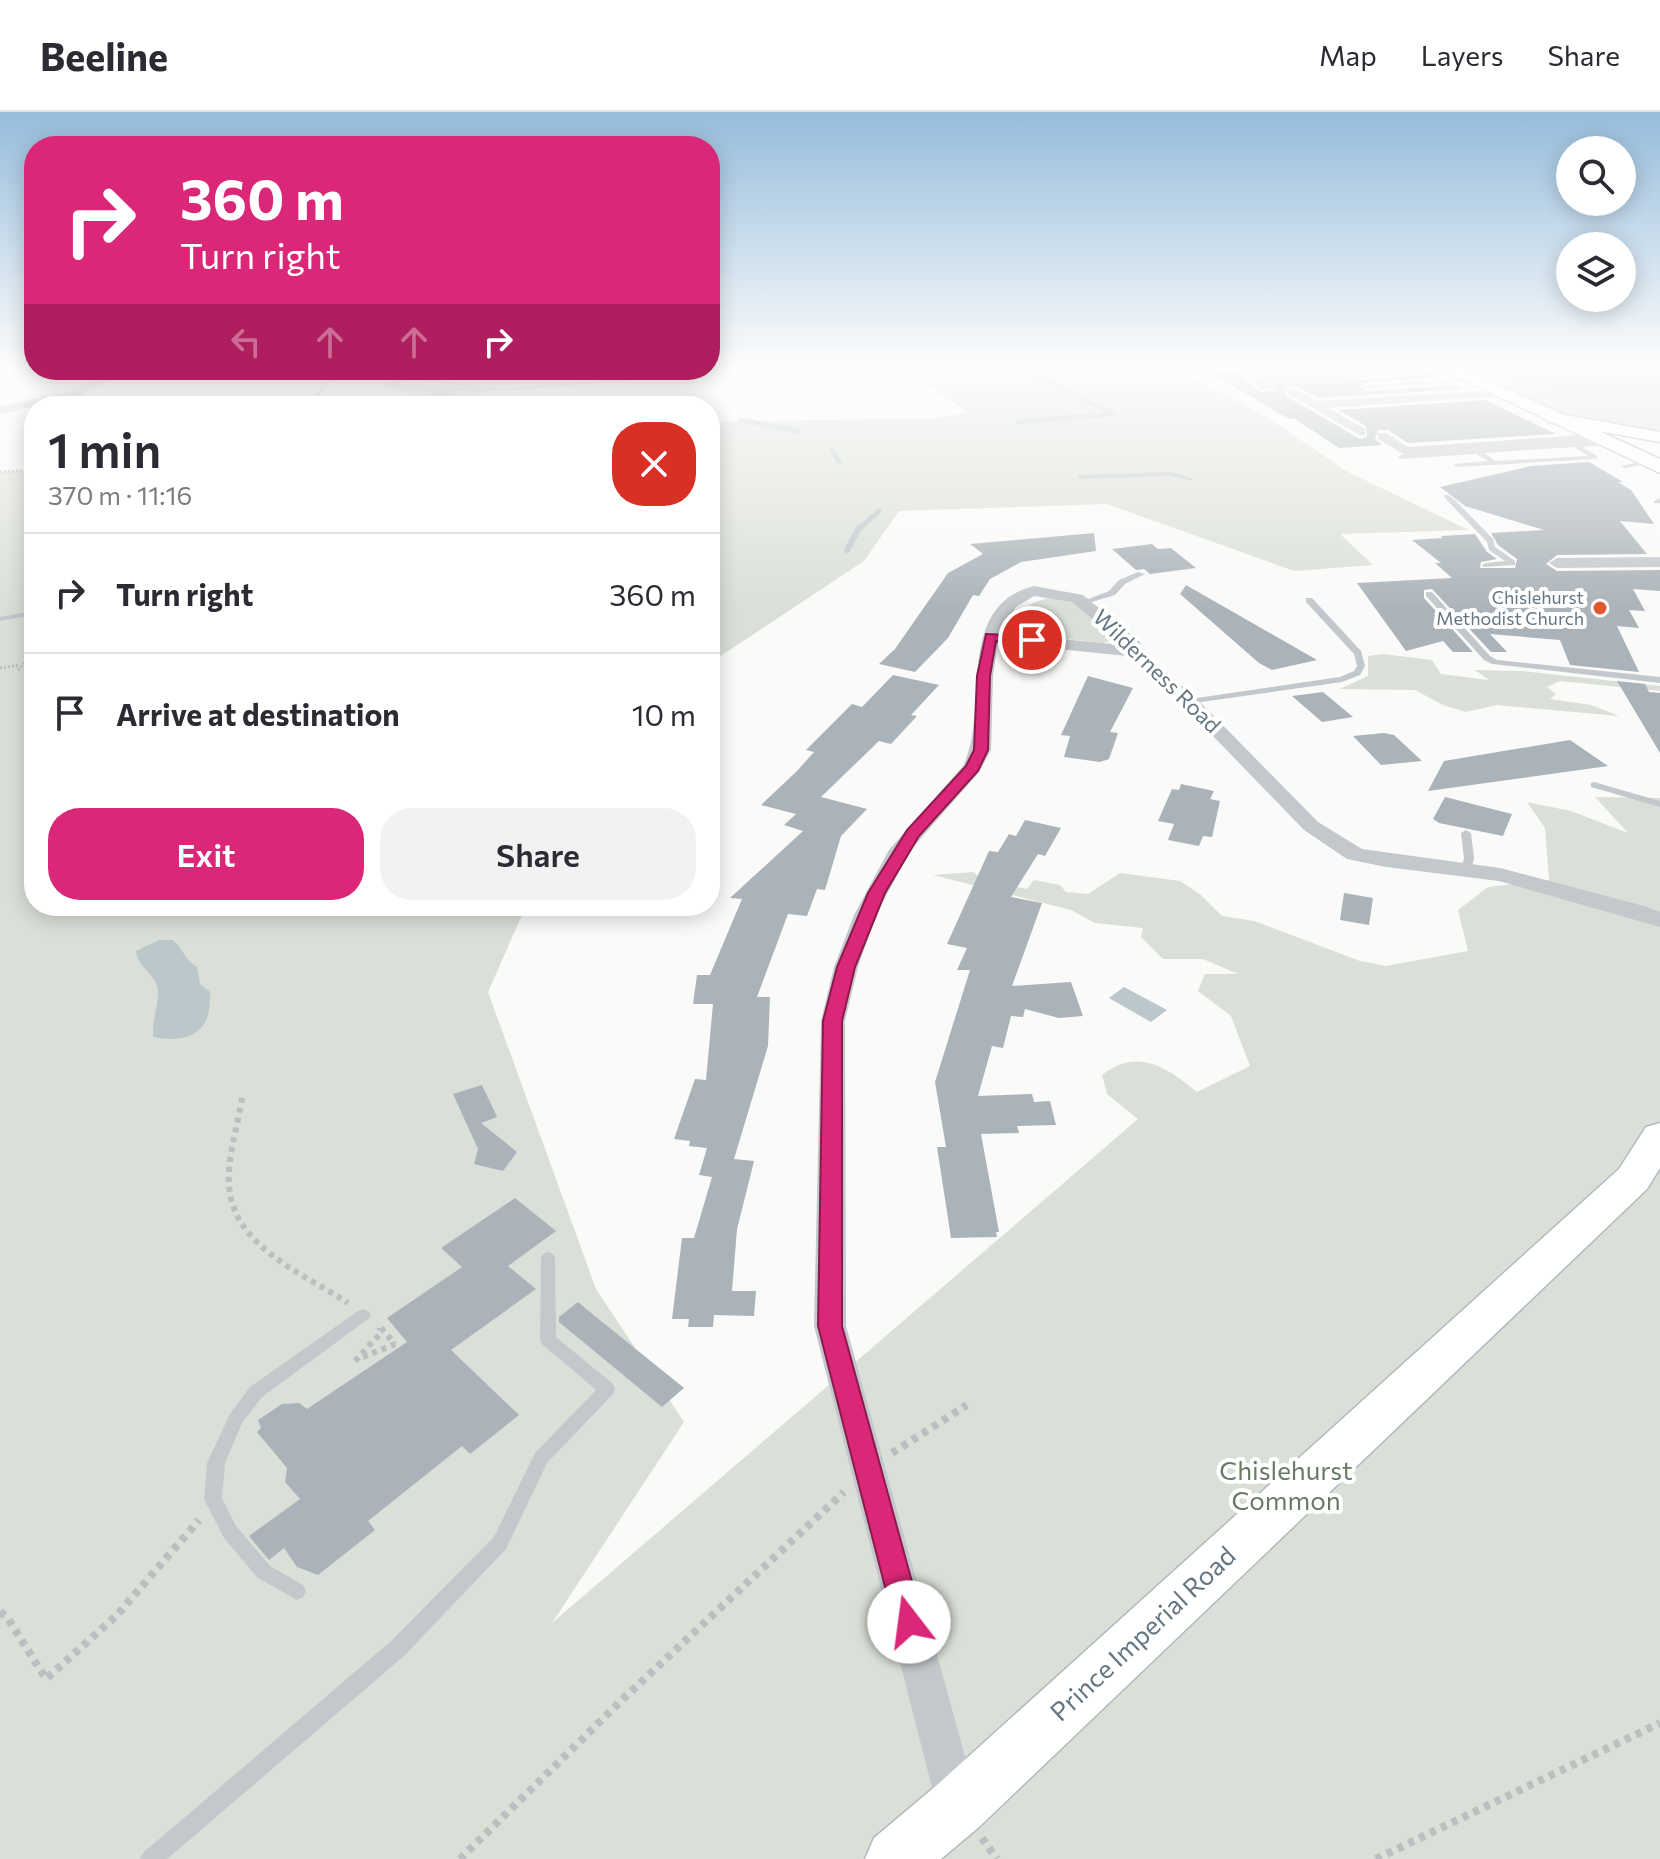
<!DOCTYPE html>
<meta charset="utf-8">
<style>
:root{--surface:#fff;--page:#f2f2f3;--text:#2b2b33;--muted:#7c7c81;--line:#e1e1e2;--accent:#db2777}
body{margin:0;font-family:Commissioner,sans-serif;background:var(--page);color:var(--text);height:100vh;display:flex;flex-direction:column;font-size:30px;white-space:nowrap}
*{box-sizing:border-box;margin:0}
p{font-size:26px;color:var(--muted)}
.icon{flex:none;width:44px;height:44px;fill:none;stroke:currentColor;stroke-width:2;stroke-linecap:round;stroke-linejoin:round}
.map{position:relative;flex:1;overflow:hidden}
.details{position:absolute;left:24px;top:284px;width:696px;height:520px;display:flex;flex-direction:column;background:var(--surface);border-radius:32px;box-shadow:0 4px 20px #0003}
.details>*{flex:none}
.banner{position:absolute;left:24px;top:24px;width:696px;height:244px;border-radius:32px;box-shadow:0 4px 20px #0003;background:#db2777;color:#fff;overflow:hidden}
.buttons{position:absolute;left:1556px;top:24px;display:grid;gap:16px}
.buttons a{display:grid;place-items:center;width:80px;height:80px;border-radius:50%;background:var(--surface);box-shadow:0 4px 20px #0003;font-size:40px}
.pin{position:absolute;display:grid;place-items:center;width:68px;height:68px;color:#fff;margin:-34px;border:4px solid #fff;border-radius:50%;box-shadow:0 2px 8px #0007}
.me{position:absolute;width:88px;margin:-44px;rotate:345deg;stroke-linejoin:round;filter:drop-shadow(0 0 6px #0008)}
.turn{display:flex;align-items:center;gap:28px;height:168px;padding:0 24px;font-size:36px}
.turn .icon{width:104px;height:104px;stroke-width:2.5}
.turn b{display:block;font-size:56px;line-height:68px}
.lanes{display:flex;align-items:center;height:76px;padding:0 24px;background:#0003;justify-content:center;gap:40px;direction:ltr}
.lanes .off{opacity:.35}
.round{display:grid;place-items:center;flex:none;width:84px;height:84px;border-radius:32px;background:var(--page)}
.overview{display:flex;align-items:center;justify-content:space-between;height:136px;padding:0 24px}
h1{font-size:48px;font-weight:600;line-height:60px}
.primary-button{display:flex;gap:16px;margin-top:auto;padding:16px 24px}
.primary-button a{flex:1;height:92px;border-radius:32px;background:var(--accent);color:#fff;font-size:32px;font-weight:600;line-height:92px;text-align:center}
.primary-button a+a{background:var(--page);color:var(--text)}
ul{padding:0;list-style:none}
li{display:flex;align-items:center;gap:24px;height:120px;padding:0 24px;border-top:2px solid var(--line)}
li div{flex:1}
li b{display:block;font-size:30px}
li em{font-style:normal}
header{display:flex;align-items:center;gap:48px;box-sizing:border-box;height:112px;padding:0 40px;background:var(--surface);border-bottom:2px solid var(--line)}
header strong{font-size:38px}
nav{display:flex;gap:44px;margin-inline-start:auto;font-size:28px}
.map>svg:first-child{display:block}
.green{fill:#dadfd7}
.water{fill:#bbc7cb}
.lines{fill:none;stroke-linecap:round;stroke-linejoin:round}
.stream-far1{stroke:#bbc7cb;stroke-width:5}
.stream{stroke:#bbc7cb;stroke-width:6}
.building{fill:#aab3b9}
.secondary-casing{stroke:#b3babf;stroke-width:3}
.primary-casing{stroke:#b5babe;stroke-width:3}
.path-far2{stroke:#bbbfc2;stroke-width:3;stroke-dasharray:2 2;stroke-linecap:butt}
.path-far1{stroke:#bbbfc2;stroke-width:6;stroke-dasharray:5 5;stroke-linecap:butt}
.path{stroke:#bbbfc2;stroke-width:8;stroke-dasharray:6 6;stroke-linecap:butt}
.lane{fill:#c3c8cc;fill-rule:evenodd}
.street{fill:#c3c8cc;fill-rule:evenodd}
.secondary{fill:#fff;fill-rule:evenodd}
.primary{fill:#fff;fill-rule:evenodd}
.route{fill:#db2777;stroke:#8e194d;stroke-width:2}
.poi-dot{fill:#e4572e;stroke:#fff;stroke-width:3}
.labels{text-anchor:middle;stroke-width:8;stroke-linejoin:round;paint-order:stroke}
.far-poi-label{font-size:18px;fill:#657683;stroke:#fff;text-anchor:end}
.street-label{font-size:22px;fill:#657683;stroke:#fff}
.near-park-label{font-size:26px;fill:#687a64;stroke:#fff}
.near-street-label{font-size:26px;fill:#657683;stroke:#fff}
</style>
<header>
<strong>Beeline</strong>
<nav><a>Map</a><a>Layers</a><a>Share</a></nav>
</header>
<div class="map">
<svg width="1660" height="1747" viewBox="0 0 1660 1747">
<rect width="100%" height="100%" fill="#fafaf8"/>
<path class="green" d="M899 255H1173L1268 306 1348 360 1469 418 1340 422 1373 453 1294 459 1107 392 899 399 864 449 710 551V310L935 306 968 300Z
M1531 260 1532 263 1522 273 1660 284V321L1555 302 1476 266Z
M34 358V794H526L488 880 596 1177 684 1310 552 1511 1138 1007 1107 982 1102 963C1137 935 1167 955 1197 980L1250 954 1231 904 1198 879 1205 862H1238L1203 847H1163L1141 825 1143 816 1095 811 1071 798 933 763 973 760 983 768 1027 777 1034 768 1060 773 1066 780 1088 782 1120 761 1180 769 1201 783 1222 804 1254 809 1360 849 1386 854 1468 839 1458 798 1488 775 1549 768 1545 716 1527 690 1571 699 1628 721 1595 685 1660 686V1747H0V360Z
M1055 486 1075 491 1115 528 1102 531 1015 521C1014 499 1035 486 1055 486Z
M1383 542 1432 548 1441 562 1489 568 1475 558 1521 559 1660 574V579L1560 569 1547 575 1556 582 1550 587 1591 593 1619 604 1496 593 1466 600 1443 593 1415 578 1340 577 1368 564V544Z"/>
<path class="water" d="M1569 255H1660V284L1550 278 1515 269 1532 263 1531 259Z
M159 828H173C183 837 185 848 197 855L200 872 210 880C212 920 191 932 153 925 152 910 158 895 158 879 157 862 137 856 136 839Z
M1124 875 1167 898 1151 910 1109 886Z"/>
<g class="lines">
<path class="stream-far1" d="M740 308 799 319
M1017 310 1112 302 1021 255
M832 338 840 351
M858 418 879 399"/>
<path class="stream" d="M847 438 859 416"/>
</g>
<path class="building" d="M1258 255H1407L1346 261 1343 264 1349 269 1430 261 1440 265 1363 271 1360 274 1366 279 1456 273 1464 277 1318 286 1296 274 1285 275 1286 284 1360 327 1367 325 1366 314 1338 298 1486 288 1556 322 1408 331 1388 318H1378L1375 327 1382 333 1339 336 1295 307 1287 306 1213 262 1237 261 1261 280 1275 278 1258 260H1265Z
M1589 350 1623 370H1618L1631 378 1654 412 1620 409 1647 442 1557 443 1546 452 1557 459 1660 458V479L1633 477 1645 499 1629 498 1639 516 1617 514 1639 560 1570 553 1560 528 1490 522 1507 540H1491L1432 477 1424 478V486L1473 540H1453L1443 529 1406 539 1357 471 1452 466 1435 451H1441L1412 428 1443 426 1441 424 1475 422 1487 440 1497 447 1481 450 1480 456H1515L1517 447 1498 433 1491 421 1544 418 1465 394 1440 375 1531 354Z
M1094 421 1096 439 1021 450 990 467 979 484 973 483 948 526 915 560 879 552 895 537 948 461 983 442 970 432Z
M1152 432 1158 437 1171 436 1196 456 1150 462 1144 457 1136 458 1112 437Z
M1186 473 1317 548 1272 558 1259 551 1180 482Z
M893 563 939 573 911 603 917 604 891 632 879 629 821 685 867 697 841 724 825 778 817 777 807 804 788 802 757 885H770L768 934 734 1047 754 1049 737 1117 732 1179H756L754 1204 714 1203 713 1215H688L689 1207H672L682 1126H694L712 1065 699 1063 707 1036 689 1034 690 1029 674 1027 695 967 706 968 713 892H693L697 863H710L742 787 730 786 803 719 784 713 796 702 761 693 797 659 814 640 806 638 852 592 862 595Z
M1088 564 1133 576 1110 620 1118 621 1109 647 1100 650 1064 645 1070 624 1061 623Z
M1617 569 1645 572 1649 580 1660 581V641Z
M1323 580 1353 605 1322 610 1292 584Z
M1384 621 1394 623 1422 649 1381 653 1353 624Z
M1570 628 1608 654 1428 679 1444 649Z
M1181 672 1214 679 1210 687 1220 689 1212 725 1203 724 1199 734 1168 728 1174 712 1158 709 1172 677 1179 678Z
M1445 685 1512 702 1503 724 1439 711 1433 707Z
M1025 708 1061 716 1045 744 1038 742 1011 785 1042 791 1012 874 1071 870 1083 904 1059 906 1025 897 1023 905 1011 904 1003 936 992 934 978 984 1032 982 1034 990 1050 989 1056 1013 1017 1014 1019 1021 981 1022 999 1120H996L997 1125 951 1126 937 1035H946L935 970 970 858H957L967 836 947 832 989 739 998 740 1009 722 1016 724Z
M1344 781 1373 786 1369 813 1340 808Z
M482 973 497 1005 481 1011 517 1040 503 1059 474 1052 478 1037 453 982Z
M515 1086 556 1119 508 1154 536 1177 451 1238 519 1303 470 1342 462 1334 368 1409 375 1418 318 1463 297 1455 284 1436 269 1448 249 1424 300 1387 285 1370 287 1356 257 1320 261 1316 258 1308 282 1292 299 1291 307 1297 407 1230 387 1206 462 1155 441 1136Z
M578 1190 585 1196 684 1276 662 1295 559 1210V1205Z"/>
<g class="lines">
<defs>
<path id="secondary" d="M382 258C424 258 465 267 504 267 563 267 622 258 682 258L674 263 503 277 390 263Z
M1554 301 1660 320V330L1548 310 1545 306Z
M1660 1011V1056L1647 1077 979 1715 941 1747H865L874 1726 937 1673 1619 1057 1646 1015Z"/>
<path id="primary" d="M1436 255H1459L1660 347V361Z"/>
</defs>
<use href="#secondary" class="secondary-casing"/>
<use href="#primary" class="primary-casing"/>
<path class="path-far2" d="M1508 261 1561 255
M1086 305 1089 307
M767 313 771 312
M0 360 34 358
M0 556 19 553
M18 558 34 541"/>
<path class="path-far1" d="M242 986C238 1014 227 1044 229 1073 233 1135 303 1161 348 1191
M381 1216 395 1232
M363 1245 400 1230
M355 1249 379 1223 380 1216"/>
<path class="path" d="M892 1341 967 1293
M0 1500 7 1505 46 1567 117 1503 199 1408
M982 1726 997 1747
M460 1747 623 1587 844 1380
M1376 1747 1660 1611"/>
<path class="lane" d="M1438 255 1450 256 1349 266 1346 264Z
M264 258H337V259L317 287 314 285 330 261 267 260Z
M1471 266 1473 269 1366 276 1363 274Z
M1609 329 1612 331 1611 332 1582 335 1597 344V346L1595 347 1457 355 1454 353 1455 352 1488 349 1476 342 1401 347 1398 345 1401 343ZM1574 335 1588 344 1496 349 1484 341Z
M1650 348 1652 349V351L1624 356 1621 354Z
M1172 360 1194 367 1191 369 1172 364 1080 367 1077 365 1080 363Z
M1444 383H1448L1455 388 1493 427 1495 435 1515 449V453L1483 455 1482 453 1486 451 1505 449 1489 438 1487 430 1444 385Z
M1660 386V391H1654V389Z
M1138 460 1145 462 1125 472 1115 483 1085 492 1081 490 1109 479 1119 468Z
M1426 480H1432L1490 544 1497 548 1660 565V571L1492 552 1484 548 1426 484Z
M1306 486H1312L1361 539 1365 554 1360 563 1342 570 1187 592 1185 590 1190 587 1340 565 1354 559 1357 554 1354 542 1306 490Z
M34 499V503L0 509V505Z
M1594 670 1660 689V695L1591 675V671Z
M1466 718 1471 721 1474 746 1471 758 1466 761 1461 758 1464 746 1461 721Z
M548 1140 553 1142 555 1146 556 1225 613 1272 615 1277 613 1282 547 1351 506 1437 404 1544 167 1747H140L144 1740 390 1530 494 1425 535 1341 596 1278 542 1232 540 1228 541 1146 543 1142Z
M363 1197 368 1199 371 1203 368 1207 262 1285 242 1311 225 1351 222 1386 236 1414 270 1454 303 1473 306 1479 303 1485 297 1488 258 1466 224 1426 204 1387 207 1351 230 1302 250 1275 358 1199Z"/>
<path class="street" d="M1235 255H1247L1273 276 1263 278Z
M116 258H131L76 285 0 302V294L69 280Z
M417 259 421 264 398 272 478 276 503 269 509 272C487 286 403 289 383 272Z
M1287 277H1295L1317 289 1500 278 1506 281 1500 284 1328 296 1365 317V323L1361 324 1287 281Z
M1378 321H1386L1408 335 1597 322 1603 326 1597 330 1405 343 1378 327Z
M1660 445V455L1557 456 1549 451 1557 446Z
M1034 474 1083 483 1140 530 1141 538 1196 586 1318 710 1362 737 1500 756 1644 794 1660 800V815L1499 769 1386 755 1347 747 1304 718 1184 594 1127 544 998 531 993 564 991 638 979 660 909 740 876 803 858 855 845 909 846 1214 978 1691 972 1706 957 1712 942 1706 936 1691 814 1214 821 909 834 855 854 803 889 738 963 654C991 599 952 495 1034 474ZM1034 484 1072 490 1123 533 1001 521 1016 495Z"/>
<use href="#secondary" class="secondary"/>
<use href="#primary" class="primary"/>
</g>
<linearGradient id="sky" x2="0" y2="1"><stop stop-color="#96bcdc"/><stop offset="0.51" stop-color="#fdfdfc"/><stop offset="1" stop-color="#fdfdfc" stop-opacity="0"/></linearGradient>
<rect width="1660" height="500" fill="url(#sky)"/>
<path class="route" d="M986 522 1032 524 1038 528 1032 531 996 529 990 564 988 638 978 659 919 724 885 781 855 855 842 909V1214L923 1510 919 1520 909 1524 899 1520 894 1510 818 1214 823 909 837 855 868 781 907 718 966 654 974 638 977 564Z"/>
<circle class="poi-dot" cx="1600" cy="496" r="8"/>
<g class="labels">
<g class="far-poi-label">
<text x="1584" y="492">Chislehurst<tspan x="1584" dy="21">Methodist Church</tspan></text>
</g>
<g class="street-label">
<text transform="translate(1157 559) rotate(44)" y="8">Wilderness Road</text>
</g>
<g class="near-park-label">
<text x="1286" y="1368">Chislehurst<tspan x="1286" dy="30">Common</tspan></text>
</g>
<g class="near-street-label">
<text transform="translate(1143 1522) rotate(-43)" y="9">Prince Imperial Road</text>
</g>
</g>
</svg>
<div class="buttons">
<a><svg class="icon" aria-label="search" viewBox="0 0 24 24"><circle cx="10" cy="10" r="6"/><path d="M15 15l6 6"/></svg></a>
<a><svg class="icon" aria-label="layers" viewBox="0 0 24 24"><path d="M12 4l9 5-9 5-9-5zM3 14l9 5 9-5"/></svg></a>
</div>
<div class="pin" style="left:1032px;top:528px;background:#d93025"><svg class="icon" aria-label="arrive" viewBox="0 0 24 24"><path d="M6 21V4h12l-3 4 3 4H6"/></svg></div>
<svg class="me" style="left:909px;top:1510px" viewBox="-20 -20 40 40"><circle r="19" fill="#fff"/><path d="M0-13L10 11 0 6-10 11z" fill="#db2777"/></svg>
<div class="banner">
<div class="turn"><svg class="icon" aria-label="right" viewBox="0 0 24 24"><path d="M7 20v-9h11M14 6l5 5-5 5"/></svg><div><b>360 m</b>Turn right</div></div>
<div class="lanes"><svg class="icon off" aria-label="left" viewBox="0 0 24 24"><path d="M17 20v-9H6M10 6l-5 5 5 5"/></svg><svg class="icon off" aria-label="ahead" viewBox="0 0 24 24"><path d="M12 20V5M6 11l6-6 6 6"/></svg><svg class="icon off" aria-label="ahead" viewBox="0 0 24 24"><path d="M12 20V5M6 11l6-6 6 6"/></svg><svg class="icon" aria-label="right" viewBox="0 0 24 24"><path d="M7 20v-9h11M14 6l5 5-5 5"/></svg></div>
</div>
<section class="details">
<div class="overview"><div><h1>1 min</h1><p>370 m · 11:16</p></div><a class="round" style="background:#d93025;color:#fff"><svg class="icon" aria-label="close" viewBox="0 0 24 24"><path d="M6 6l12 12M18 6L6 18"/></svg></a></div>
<ul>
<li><svg class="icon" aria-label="right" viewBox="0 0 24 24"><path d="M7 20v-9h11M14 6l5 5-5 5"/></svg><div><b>Turn right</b></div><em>360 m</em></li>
<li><svg class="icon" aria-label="arrive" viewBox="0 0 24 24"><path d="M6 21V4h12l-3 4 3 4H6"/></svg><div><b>Arrive at destination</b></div><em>10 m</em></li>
</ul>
<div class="primary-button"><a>Exit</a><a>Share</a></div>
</section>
</div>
